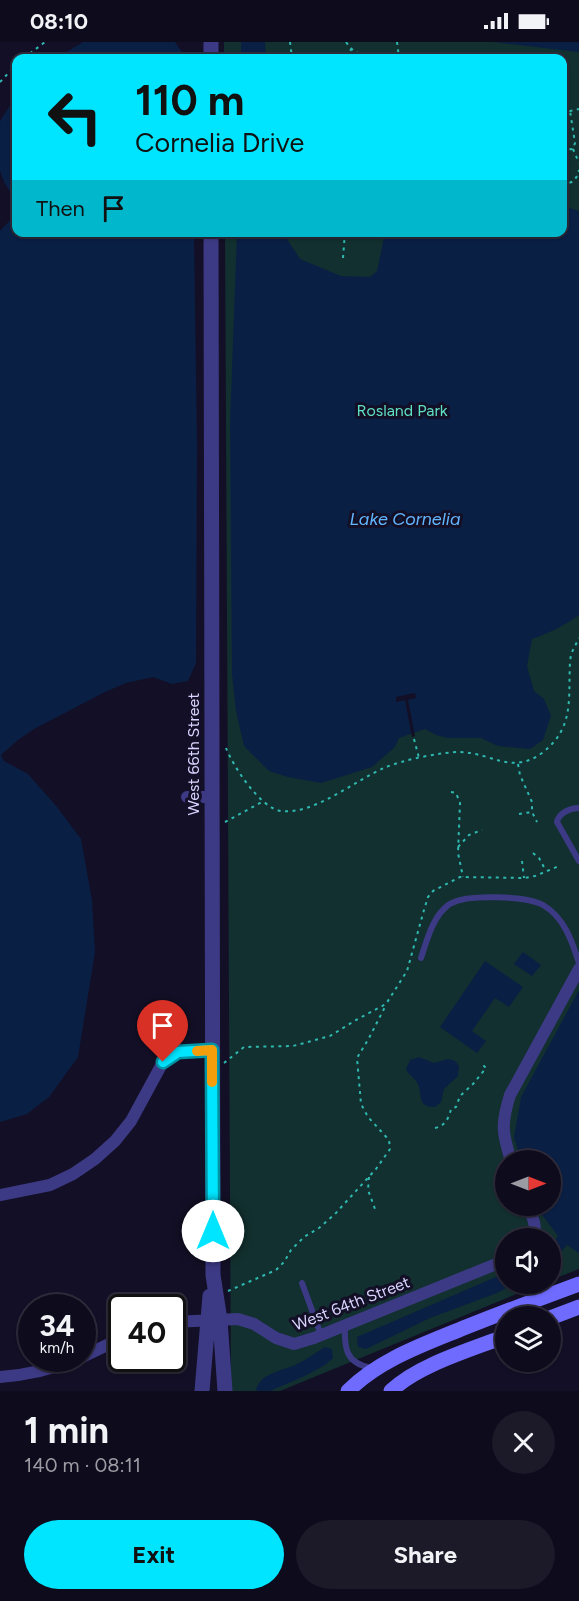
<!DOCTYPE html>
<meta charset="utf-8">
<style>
:root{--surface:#0e0b1c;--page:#1c1929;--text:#f1f3f6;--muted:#9b9ba3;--line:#2e2b3b;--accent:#00e5ff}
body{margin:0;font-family:Figtree,sans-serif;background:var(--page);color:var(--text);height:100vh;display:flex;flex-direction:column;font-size:22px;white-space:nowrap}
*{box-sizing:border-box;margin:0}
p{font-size:20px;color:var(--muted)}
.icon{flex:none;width:33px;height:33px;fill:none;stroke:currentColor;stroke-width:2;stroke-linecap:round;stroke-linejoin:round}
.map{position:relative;height:1349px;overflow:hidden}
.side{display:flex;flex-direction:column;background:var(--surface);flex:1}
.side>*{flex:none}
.banner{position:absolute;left:12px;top:12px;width:555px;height:183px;border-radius:12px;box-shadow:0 2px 4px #0004,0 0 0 2px var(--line);background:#00e5ff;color:#111;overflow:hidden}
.needle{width:39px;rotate:90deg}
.controls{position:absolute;left:495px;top:1108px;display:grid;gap:12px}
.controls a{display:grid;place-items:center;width:66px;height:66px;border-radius:50%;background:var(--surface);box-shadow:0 2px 4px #0004,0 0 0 2px var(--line);font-size:30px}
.speed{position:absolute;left:18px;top:1252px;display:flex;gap:12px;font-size:30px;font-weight:700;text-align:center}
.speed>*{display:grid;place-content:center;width:78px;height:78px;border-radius:50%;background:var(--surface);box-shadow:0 2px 4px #0004,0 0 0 2px var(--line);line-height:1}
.speed small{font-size:15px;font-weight:400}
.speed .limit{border:3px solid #111;border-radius:9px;background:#fff;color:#111}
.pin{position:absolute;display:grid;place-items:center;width:51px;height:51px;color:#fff;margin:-62px -26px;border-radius:50% 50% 50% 0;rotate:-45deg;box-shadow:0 0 6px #0007}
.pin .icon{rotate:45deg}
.me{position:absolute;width:66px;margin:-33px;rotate:0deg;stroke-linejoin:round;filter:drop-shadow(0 0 4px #0008)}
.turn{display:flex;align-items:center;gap:21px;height:126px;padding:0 24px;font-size:27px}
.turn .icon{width:78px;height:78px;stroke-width:2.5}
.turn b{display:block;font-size:42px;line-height:51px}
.then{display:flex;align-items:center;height:57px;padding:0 24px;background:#0003;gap:12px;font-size:22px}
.round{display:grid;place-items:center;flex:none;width:63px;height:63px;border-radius:32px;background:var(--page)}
.headline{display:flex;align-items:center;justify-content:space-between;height:102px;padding:0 24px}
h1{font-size:36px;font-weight:700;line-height:45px}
.primary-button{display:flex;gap:12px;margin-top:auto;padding:12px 24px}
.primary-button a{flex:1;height:69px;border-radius:36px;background:var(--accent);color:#111;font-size:24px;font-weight:700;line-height:69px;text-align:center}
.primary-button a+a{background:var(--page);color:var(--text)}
.status{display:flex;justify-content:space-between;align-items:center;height:42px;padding:0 30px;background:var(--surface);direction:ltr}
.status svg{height:16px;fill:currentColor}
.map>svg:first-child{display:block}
.green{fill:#12302f;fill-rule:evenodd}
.water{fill:#0a1f44}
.pier{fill:#130f26}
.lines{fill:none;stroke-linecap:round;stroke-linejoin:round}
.path{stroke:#2fb8b0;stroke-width:2;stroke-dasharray:3 4.5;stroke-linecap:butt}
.service{stroke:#3d3a85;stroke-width:6}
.minor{stroke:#3d3a85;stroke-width:12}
.tertiary{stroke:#3d3a85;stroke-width:15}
.secondary{stroke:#6f6bff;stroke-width:15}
.route-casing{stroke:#0095a6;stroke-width:15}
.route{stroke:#00e5ff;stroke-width:10}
.slow{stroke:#f59e0b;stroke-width:10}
.labels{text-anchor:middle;stroke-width:6;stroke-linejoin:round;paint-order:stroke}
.park-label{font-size:16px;fill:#5fe0c0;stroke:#130f26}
.street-label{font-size:16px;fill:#d9d4ff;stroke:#130f26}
.water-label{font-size:18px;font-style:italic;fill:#62b6ff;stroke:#130f26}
</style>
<div class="status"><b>08:10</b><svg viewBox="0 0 49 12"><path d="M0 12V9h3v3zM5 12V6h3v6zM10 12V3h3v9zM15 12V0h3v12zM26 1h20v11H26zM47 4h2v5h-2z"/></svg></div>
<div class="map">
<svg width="579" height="1349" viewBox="0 0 579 1349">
<rect width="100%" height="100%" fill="#130f26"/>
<path class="green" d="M224 0H579V1227L551 1238 550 1197H506V1242H541L280 1349H231L225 191 562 190V16H224ZM506 1119H550V1164H506Z"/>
<path class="water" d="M83 0H175L186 16H60L65 11Z
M241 0H265L266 16H241Z
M493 0H579V10Z
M16 54V190L194 191 197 403 196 621 188 639 172 642 153 635 126 641 103 651 34 687 18 698 1 713 4 719 28 732 57 765 81 797 92 858 95 910 78 1015 49 1055 27 1072 0 1080V189L14 174 15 158 4 140 0 129V79Z
M563 164 579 169V573C565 583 548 592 532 597L527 624 534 649 544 657 551 674 543 698 530 707 498 704 481 696H448L436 693 425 687 399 696 395 705 372 725 321 741 288 735 269 729 244 704 236 669 232 633 230 381 237 191H283L300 217 341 234 370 235 377 229 385 191 562 190Z
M523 910 541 923 532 934 514 922Z
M485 919 523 945 509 965 495 956 472 989 486 999 477 1011 440 985Z
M579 948V1211L567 1203 551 1221V1206L558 1194 543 1174 538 1164H550V1119H521L514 1095 521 1055Z
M419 1015 434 1021 448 1017 453 1018 457 1021 459 1025 458 1034 444 1047 441 1060 435 1065C415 1066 424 1049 416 1039 412 1034 409 1033 406 1027L410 1018Z
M505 1231 506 1242H514L497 1251 430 1276 366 1307 358 1305 357 1295Z
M325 1305 332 1307 333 1316 325 1323 305 1334 270 1349H258L256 1348C260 1331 282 1329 295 1323 306 1318 315 1311 325 1305Z"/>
<path class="pier" d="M415 651 416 656 408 658 415 694 412 695 405 658 396 660V655Z"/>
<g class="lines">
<path class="path" d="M290 0 292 16
M346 0C354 12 360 12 373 16
M397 0 399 16
M24 16 45 0
M348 16 351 7
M0 40 16 23
M562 68 570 69 579 67
M573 107 579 121
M562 108 573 107 575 101 570 69
M562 142C573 141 576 139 579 128
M343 216 345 190
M414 697 419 716
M226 706C233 724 260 766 281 769 314 773 354 739 384 726 402 718 441 710 460 710 492 711 512 733 542 711 575 686 568 656 570 620L571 612 579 596
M518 722 520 733 532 760V770L537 780
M451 750 456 751 460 761 458 811 463 835
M519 772 532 770
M225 780 262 760
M458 805 469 793 482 788
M533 811 539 816 546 829
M522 819 524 836
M224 1021 244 1005 293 1004 330 994 356 978 386 962 407 929 424 868 428 855 433 849 460 835 524 836 535 834 559 824
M435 1086C445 1084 449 1076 451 1067L456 1065 460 1054 473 1042 486 1026 483 1023
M369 1135 368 1148 375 1167
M228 1249 276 1228 284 1220 291 1208 304 1195 319 1186 335 1172 376 1127 390 1107 389 1098 368 1075 361 1062 357 1016 369 996 386 963"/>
<path class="service" d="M579 766C570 766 559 771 557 780L579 819
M421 916C426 901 431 882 441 870 444 867 448 862 452 861 468 852 527 854 543 863 564 875 572 899 579 921
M302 1241 321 1293
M345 1283C344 1307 346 1321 371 1326"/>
<path class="minor" d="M187 755H212
M511 1119C502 1090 501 1082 510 1053L579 927
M0 1153 50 1143 73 1132 95 1117 115 1099 131 1079 163 1020 178 1010 212 1008
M528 1164C533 1176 537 1184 534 1197
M172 1280 238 1277 254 1282 276 1296 294 1302 314 1296 506 1218
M82 1315 122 1296
M0 1335C28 1333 53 1327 78 1317"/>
<path class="tertiary" d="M211 0V16
M211 190 213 1233 220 1278 225 1349
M202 1349 210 1254"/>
<path class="secondary" d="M550 1276 579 1265
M348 1349C380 1317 425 1302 466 1285 504 1270 541 1256 579 1242
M391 1349C418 1323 470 1308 506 1294"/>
</g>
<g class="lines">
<defs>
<path id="route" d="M163 1020 178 1010 212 1008 213 1189"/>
</defs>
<use href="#route" class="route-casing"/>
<use href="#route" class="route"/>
<path class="slow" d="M197 1009 212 1008V1040"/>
</g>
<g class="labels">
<g class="park-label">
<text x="402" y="374">Rosland Park</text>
</g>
<g class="street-label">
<text transform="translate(193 712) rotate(-90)" y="6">West 66th Street</text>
<text transform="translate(351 1261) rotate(-21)" y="6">West 64th Street</text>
</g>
<g class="water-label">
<text x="405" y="483">Lake Cornelia</text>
</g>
</g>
</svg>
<div class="controls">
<a><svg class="needle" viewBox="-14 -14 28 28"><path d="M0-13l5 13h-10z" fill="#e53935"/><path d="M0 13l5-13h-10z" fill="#9b9ba3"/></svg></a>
<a><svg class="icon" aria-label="sound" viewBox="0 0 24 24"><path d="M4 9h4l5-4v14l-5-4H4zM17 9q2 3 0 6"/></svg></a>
<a><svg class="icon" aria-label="layers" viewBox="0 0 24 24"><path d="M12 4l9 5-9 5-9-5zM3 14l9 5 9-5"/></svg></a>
</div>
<div class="speed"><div>34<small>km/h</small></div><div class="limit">40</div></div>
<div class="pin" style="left:163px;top:1020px;background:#d93025"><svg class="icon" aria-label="arrive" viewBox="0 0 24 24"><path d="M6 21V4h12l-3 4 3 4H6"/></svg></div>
<svg class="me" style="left:213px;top:1189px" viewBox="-20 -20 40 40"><circle r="19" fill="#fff"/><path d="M0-13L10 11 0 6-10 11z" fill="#00e5ff"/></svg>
<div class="banner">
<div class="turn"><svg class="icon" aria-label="left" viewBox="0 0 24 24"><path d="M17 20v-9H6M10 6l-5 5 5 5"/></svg><div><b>110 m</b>Cornelia Drive</div></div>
<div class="then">Then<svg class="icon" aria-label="arrive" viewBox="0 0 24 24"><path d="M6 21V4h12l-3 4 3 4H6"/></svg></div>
</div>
</div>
<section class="side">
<div class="headline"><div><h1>1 min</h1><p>140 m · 08:11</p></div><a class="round"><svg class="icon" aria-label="close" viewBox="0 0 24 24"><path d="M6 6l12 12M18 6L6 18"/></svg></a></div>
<div class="primary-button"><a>Exit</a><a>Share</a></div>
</section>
